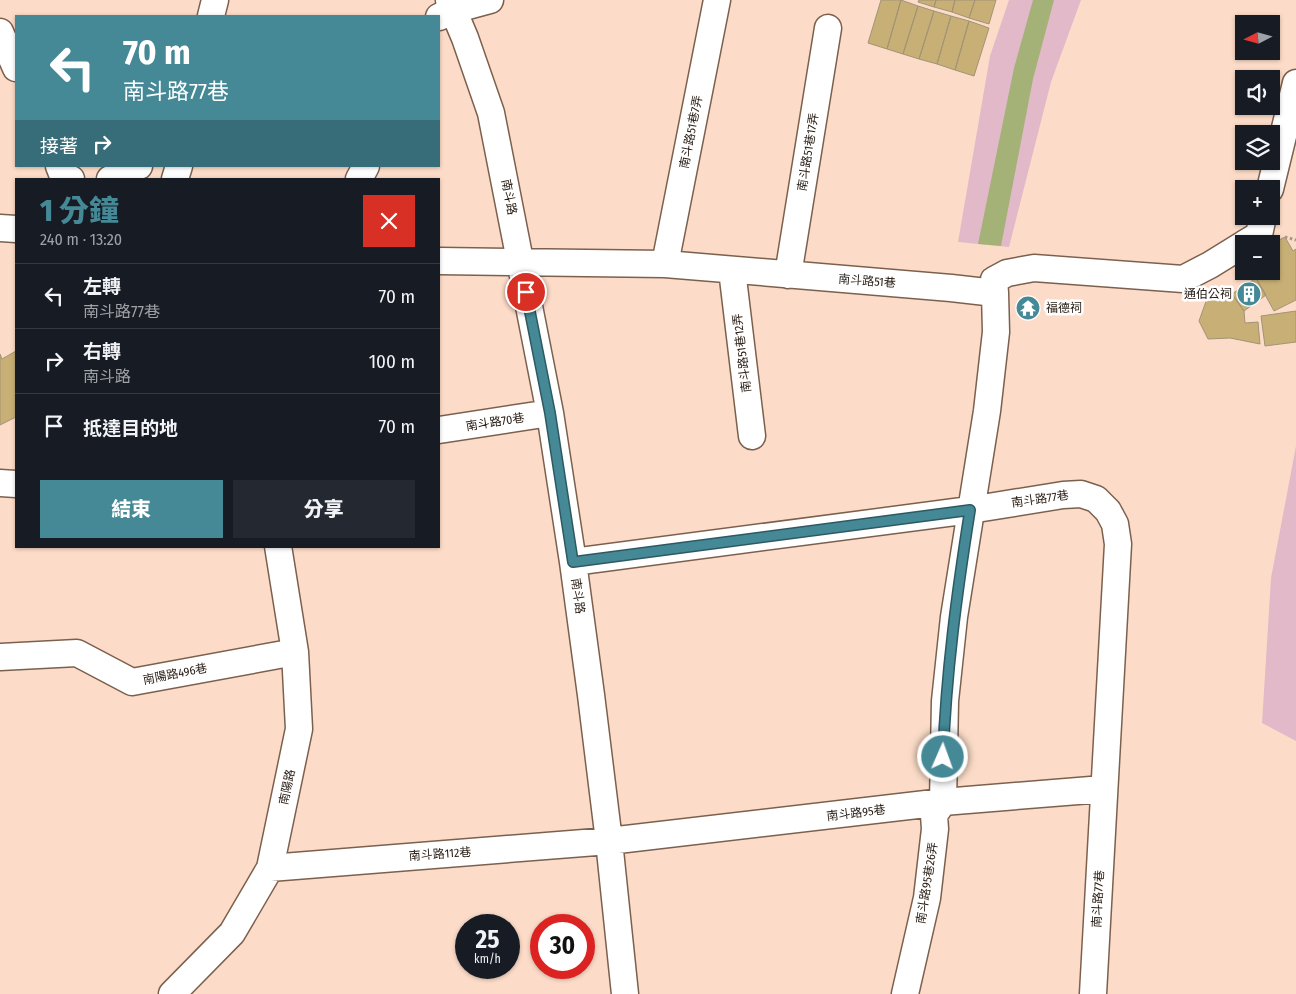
<!DOCTYPE html>
<html lang="zh-TW">
<meta charset="utf-8">
<style>
:root{--surface:#171b24;--page:#242831;--text:#f1f3f6;--muted:#9ea1a6;--line:#363941;--accent:#458997}
body{margin:0;font-family:"Fira Sans Condensed","Noto Sans TC",sans-serif;background:var(--page);color:var(--text);height:100vh;display:flex;flex-direction:column;font-size:19px;white-space:nowrap}
*{box-sizing:border-box;margin:0}
p{font-size:16px;color:var(--muted)}
.icon{flex:none;width:28px;height:28px;fill:none;stroke:currentColor;stroke-width:2;stroke-linecap:round;stroke-linejoin:round}
.map{position:relative;flex:1;overflow:hidden}
.side{position:absolute;left:15px;top:178px;width:425px;height:370px;display:flex;flex-direction:column;background:var(--surface);border-radius:0px;box-shadow:0 1px 4px #0004}
.side>*{flex:none}
.hud{position:absolute;left:15px;top:15px;width:425px;height:152px;border-radius:0px;box-shadow:0 1px 4px #0004;background:#458997;color:#fff;overflow:hidden}
.needle{width:32px;rotate:264deg}
.buttons{position:absolute;left:1235px;top:15px;display:grid;gap:10px}
.buttons a{display:grid;place-items:center;width:45px;height:45px;border-radius:0px;background:var(--surface);box-shadow:0 1px 4px #0004;font-size:25px}
.speed{position:absolute;left:455px;top:914px;display:flex;gap:10px;font-size:25px;font-weight:700;text-align:center}
.speed>*{display:grid;place-content:center;width:65px;height:65px;border-radius:50%;background:var(--surface);box-shadow:0 1px 4px #0004;line-height:1}
.speed small{font-size:12px;font-weight:400}
.speed .limit{border:8px solid #d22;background:#fff;color:#111}
.pin{position:absolute;display:grid;place-items:center;width:42px;height:42px;color:#fff;margin:-21px;border:2px solid #fff;border-radius:50%;box-shadow:0 1px 5px #0007}
.me{position:absolute;width:55px;margin:-28px;rotate:2deg;stroke-linejoin:round;filter:drop-shadow(0 0 4px #0008)}
.turn{display:flex;align-items:center;gap:18px;height:105px;padding:0 25px;font-size:22px}
.turn .icon{width:65px;height:65px;stroke-width:2.5}
.turn b{display:block;font-size:35px;line-height:42px}
.then{display:flex;align-items:center;height:48px;padding:0 25px;background:#0003;gap:10px;font-size:19px}
.round{display:grid;place-items:center;flex:none;width:52px;height:52px;border-radius:0px;background:var(--page)}
.summary{display:flex;align-items:center;justify-content:space-between;height:85px;padding:0 25px}
h1{font-size:30px;font-weight:800;line-height:38px;color:var(--accent)}
.cta{display:flex;gap:10px;margin-top:auto;padding:10px 25px}
.cta a{flex:1;height:58px;border-radius:0px;background:var(--accent);color:#fff;font-size:20px;font-weight:800;line-height:58px;text-align:center}
.cta a+a{background:var(--page);color:var(--text)}
ul{padding:0;list-style:none}
li{display:flex;align-items:center;gap:15px;height:65px;padding:0 25px;border-top:1px solid var(--line)}
li div{flex:1}
li b{display:block;font-size:19px}
li em{font-style:normal}
.map>svg:first-child{display:block}
.green{fill:#e1b9c9}
.water{fill:#a5b277}
.building{fill:#c8af75;stroke:#a19476}
.lines{fill:none;stroke-linecap:round;stroke-linejoin:round}
.minor-casing{stroke:#7b604e;stroke-width:29}
.path{stroke:#ad9586;stroke-width:3;stroke-dasharray:2.5 2.5;stroke-linecap:butt}
.minor{stroke:#fff;stroke-width:26}
.route-casing{stroke:#2d5962;stroke-width:12}
.route{stroke:#458997;stroke-width:9}
.labels{text-anchor:middle;stroke-width:5;stroke-linejoin:round;paint-order:stroke}
.street-label{font-size:12px;fill:#2b2018;stroke:#fff}
.poi-label{font-size:12px;fill:#2b2018;stroke:#fff;text-anchor:end}
</style>
<div class="map">
<svg width="1296" height="994" viewBox="0 0 1296 994">
<rect width="100%" height="100%" fill="#fcdcc8"/>
<path class="green" d="M1009 0H1081L1051 82 1009 247 958 242 990 56Z
M1296 446V741L1262 723 1271 578Z"/>
<path class="water" d="M1033 0H1054L1033 79 1001 246 978 244 1014 68Z"/>
<path class="building" d="M881 0H901L887 49 868 43Z
M901 0 918 6 903 54 887 49Z
M919 0H936L934 7 918 2Z
M936 0H955L952 12 934 7Z
M955 0H975L969 18 952 12Z
M975 0H996L989 24 969 18Z
M918 6 934 11 919 59 903 54Z
M934 11 951 16 937 64 919 59Z
M951 16 969 21 955 70 937 64Z
M969 21 989 28 974 76 955 70Z
M1285 237 1293 251 1296 249V300L1274 311 1252 271H1271V244Z
M1256 278 1266 295 1244 311 1232 294Z
M1232 294 1244 311 1245 323 1258 322 1260 344 1230 338 1208 339 1199 321 1208 296Z
M1296 311V342L1265 346 1261 316Z
M16 351V417L0 425V354L2 359Z"/>
<g class="lines">
<defs>
<path id="minor" d="M449 0 465 38 491 113 550 413 573 562 591 695 609 841 625 994
M211 16 215 0
M439 17 453 10 490 0
M0 32 16 68
M59 166 63 176 71 179
M110 179 139 166
M175 179 179 166
M359 179 366 166
M1270 189 1296 83
M0 228 16 229
M1244 244 1259 235 1263 216
M439 261 665 264 951 288 995 293 996 332 987 411 954 617 945 701 943 802 934 815 935 829 927 898 905 994
M665 264 717 0
M732 270 752 436
M788 275 828 28
M995 293 994 280 1007 273 1034 268 1183 279 1210 265 1244 244
M439 430 550 413
M0 483 16 484
M573 562 970 510 1063 495 1081 494 1096 499 1108 511 1115 524 1118 544 1093 994
M0 657 77 653 132 682 295 652
M270 868 609 841 943 802 1103 789
M172 994 232 933 270 868 299 729 295 652 278 546"/>
</defs>
<use href="#minor" class="minor-casing"/>
<path class="path" d="M1285 237 1296 240"/>
<use href="#minor" class="minor"/>
</g>
<g class="lines">
<defs>
<path id="route" d="M526 292 550 413 573 562 970 510C957 592 946 673 943 757"/>
</defs>
<use href="#route" class="route-casing"/>
<use href="#route" class="route"/>
</g>
<defs>
<symbol id="building-disc" viewBox="-11 -11 22 22"><circle r="9.5" fill="#458997" stroke="#fff"/><path d="M-4-6H4V6H1V3H-1V6H-4ZM-2.5-4.3h1.7v1.8h-1.7ZM.8-4.3h1.7v1.8H.8ZM-2.5-1h1.7V.8h-1.7ZM.8-1h1.7V.8H.8Z" fill="#fff"/></symbol>
<symbol id="temple-disc" viewBox="-11 -11 22 22"><circle r="9.5" fill="#458997" stroke="#fff"/><path d="M0-6L5-2H3V0L6.5 2.5H4V6H1.5V3h-3V6H-4V2.5H-6.5L-3 0V-2H-5Z" fill="#fff"/></symbol>
</defs>
<g fill-rule="evenodd">
<use href="#building-disc" x="1235" y="280" width="28" height="28"/>
<use href="#temple-disc" x="1014" y="294" width="28" height="28"/>
</g>
<g class="labels">
<g class="street-label">
<text transform="translate(691 132) rotate(-79)" y="4">南斗路51巷7弄</text>
<text transform="translate(808 152) rotate(-81)" y="4">南斗路51巷17弄</text>
<text transform="translate(509 197) rotate(79)" y="4">南斗路</text>
<text transform="translate(867 281) rotate(4)" y="4">南斗路51巷</text>
<text transform="translate(742 353) rotate(-97)" y="4">南斗路51巷12弄</text>
<text transform="translate(495 422) rotate(-9)" y="4">南斗路70巷</text>
<text transform="translate(1040 499) rotate(-8)" y="4">南斗路77巷</text>
<text transform="translate(578 596) rotate(82)" y="4">南斗路</text>
<text transform="translate(175 674) rotate(-11)" y="4">南陽路496巷</text>
<text transform="translate(287 787) rotate(-78)" y="4">南陽路</text>
<text transform="translate(856 813) rotate(-7)" y="4">南斗路95巷</text>
<text transform="translate(440 854) rotate(-4)" y="4">南斗路112巷</text>
<text transform="translate(927 883) rotate(-81)" y="4">南斗路95巷26弄</text>
<text transform="translate(1098 899) rotate(-87)" y="4">南斗路77巷</text>
</g>
<g class="poi-label">
<text x="1232" y="298">通伯公祠</text>
<text x="1046" y="312" text-anchor="start">福德祠</text>
</g>
</g>
</svg>
<div class="buttons">
<a><svg class="needle" viewBox="-14 -14 28 28"><path d="M0-13l5 13h-10z" fill="#e53935"/><path d="M0 13l5-13h-10z" fill="#9ea1a6"/></svg></a>
<a><svg class="icon" aria-label="sound" viewBox="0 0 24 24"><path d="M4 9h4l5-4v14l-5-4H4zM17 9q2 3 0 6"/></svg></a>
<a><svg class="icon" aria-label="layers" viewBox="0 0 24 24"><path d="M12 4l9 5-9 5-9-5zM3 14l9 5 9-5"/></svg></a>
<a>+</a>
<a>−</a>
</div>
<div class="speed"><div>25<small>km/h</small></div><div class="limit">30</div></div>
<div class="pin" style="left:526px;top:292px;background:#d93025"><svg class="icon" aria-label="arrive" viewBox="0 0 24 24"><path d="M6 21V4h12l-3 4 3 4H6"/></svg></div>
<svg class="me" style="left:943px;top:757px" viewBox="-20 -20 40 40"><circle r="17" fill="#458997" stroke="#fff" stroke-width="3"/><path d="M0-11L8 9 0 5-8 9z" fill="#fff"/></svg>
<div class="hud">
<div class="turn"><svg class="icon" aria-label="left" viewBox="0 0 24 24"><path d="M17 20v-9H6M10 6l-5 5 5 5"/></svg><div><b>70 m</b>南斗路77巷</div></div>
<div class="then">接著<svg class="icon" aria-label="right" viewBox="0 0 24 24"><path d="M7 20v-9h11M14 6l5 5-5 5"/></svg></div>
</div>
<section class="side">
<div class="summary"><div><h1>1 分鐘</h1><p>240 m · 13:20</p></div><a class="round" style="background:#d93025;color:#fff"><svg class="icon" aria-label="close" viewBox="0 0 24 24"><path d="M6 6l12 12M18 6L6 18"/></svg></a></div>
<ul>
<li><svg class="icon" aria-label="left" viewBox="0 0 24 24"><path d="M17 20v-9H6M10 6l-5 5 5 5"/></svg><div><b>左轉</b><p>南斗路77巷</p></div><em>70 m</em></li>
<li><svg class="icon" aria-label="right" viewBox="0 0 24 24"><path d="M7 20v-9h11M14 6l5 5-5 5"/></svg><div><b>右轉</b><p>南斗路</p></div><em>100 m</em></li>
<li><svg class="icon" aria-label="arrive" viewBox="0 0 24 24"><path d="M6 21V4h12l-3 4 3 4H6"/></svg><div><b>抵達目的地</b></div><em>70 m</em></li>
</ul>
<div class="cta"><a>結束</a><a>分享</a></div>
</section>
</div>
